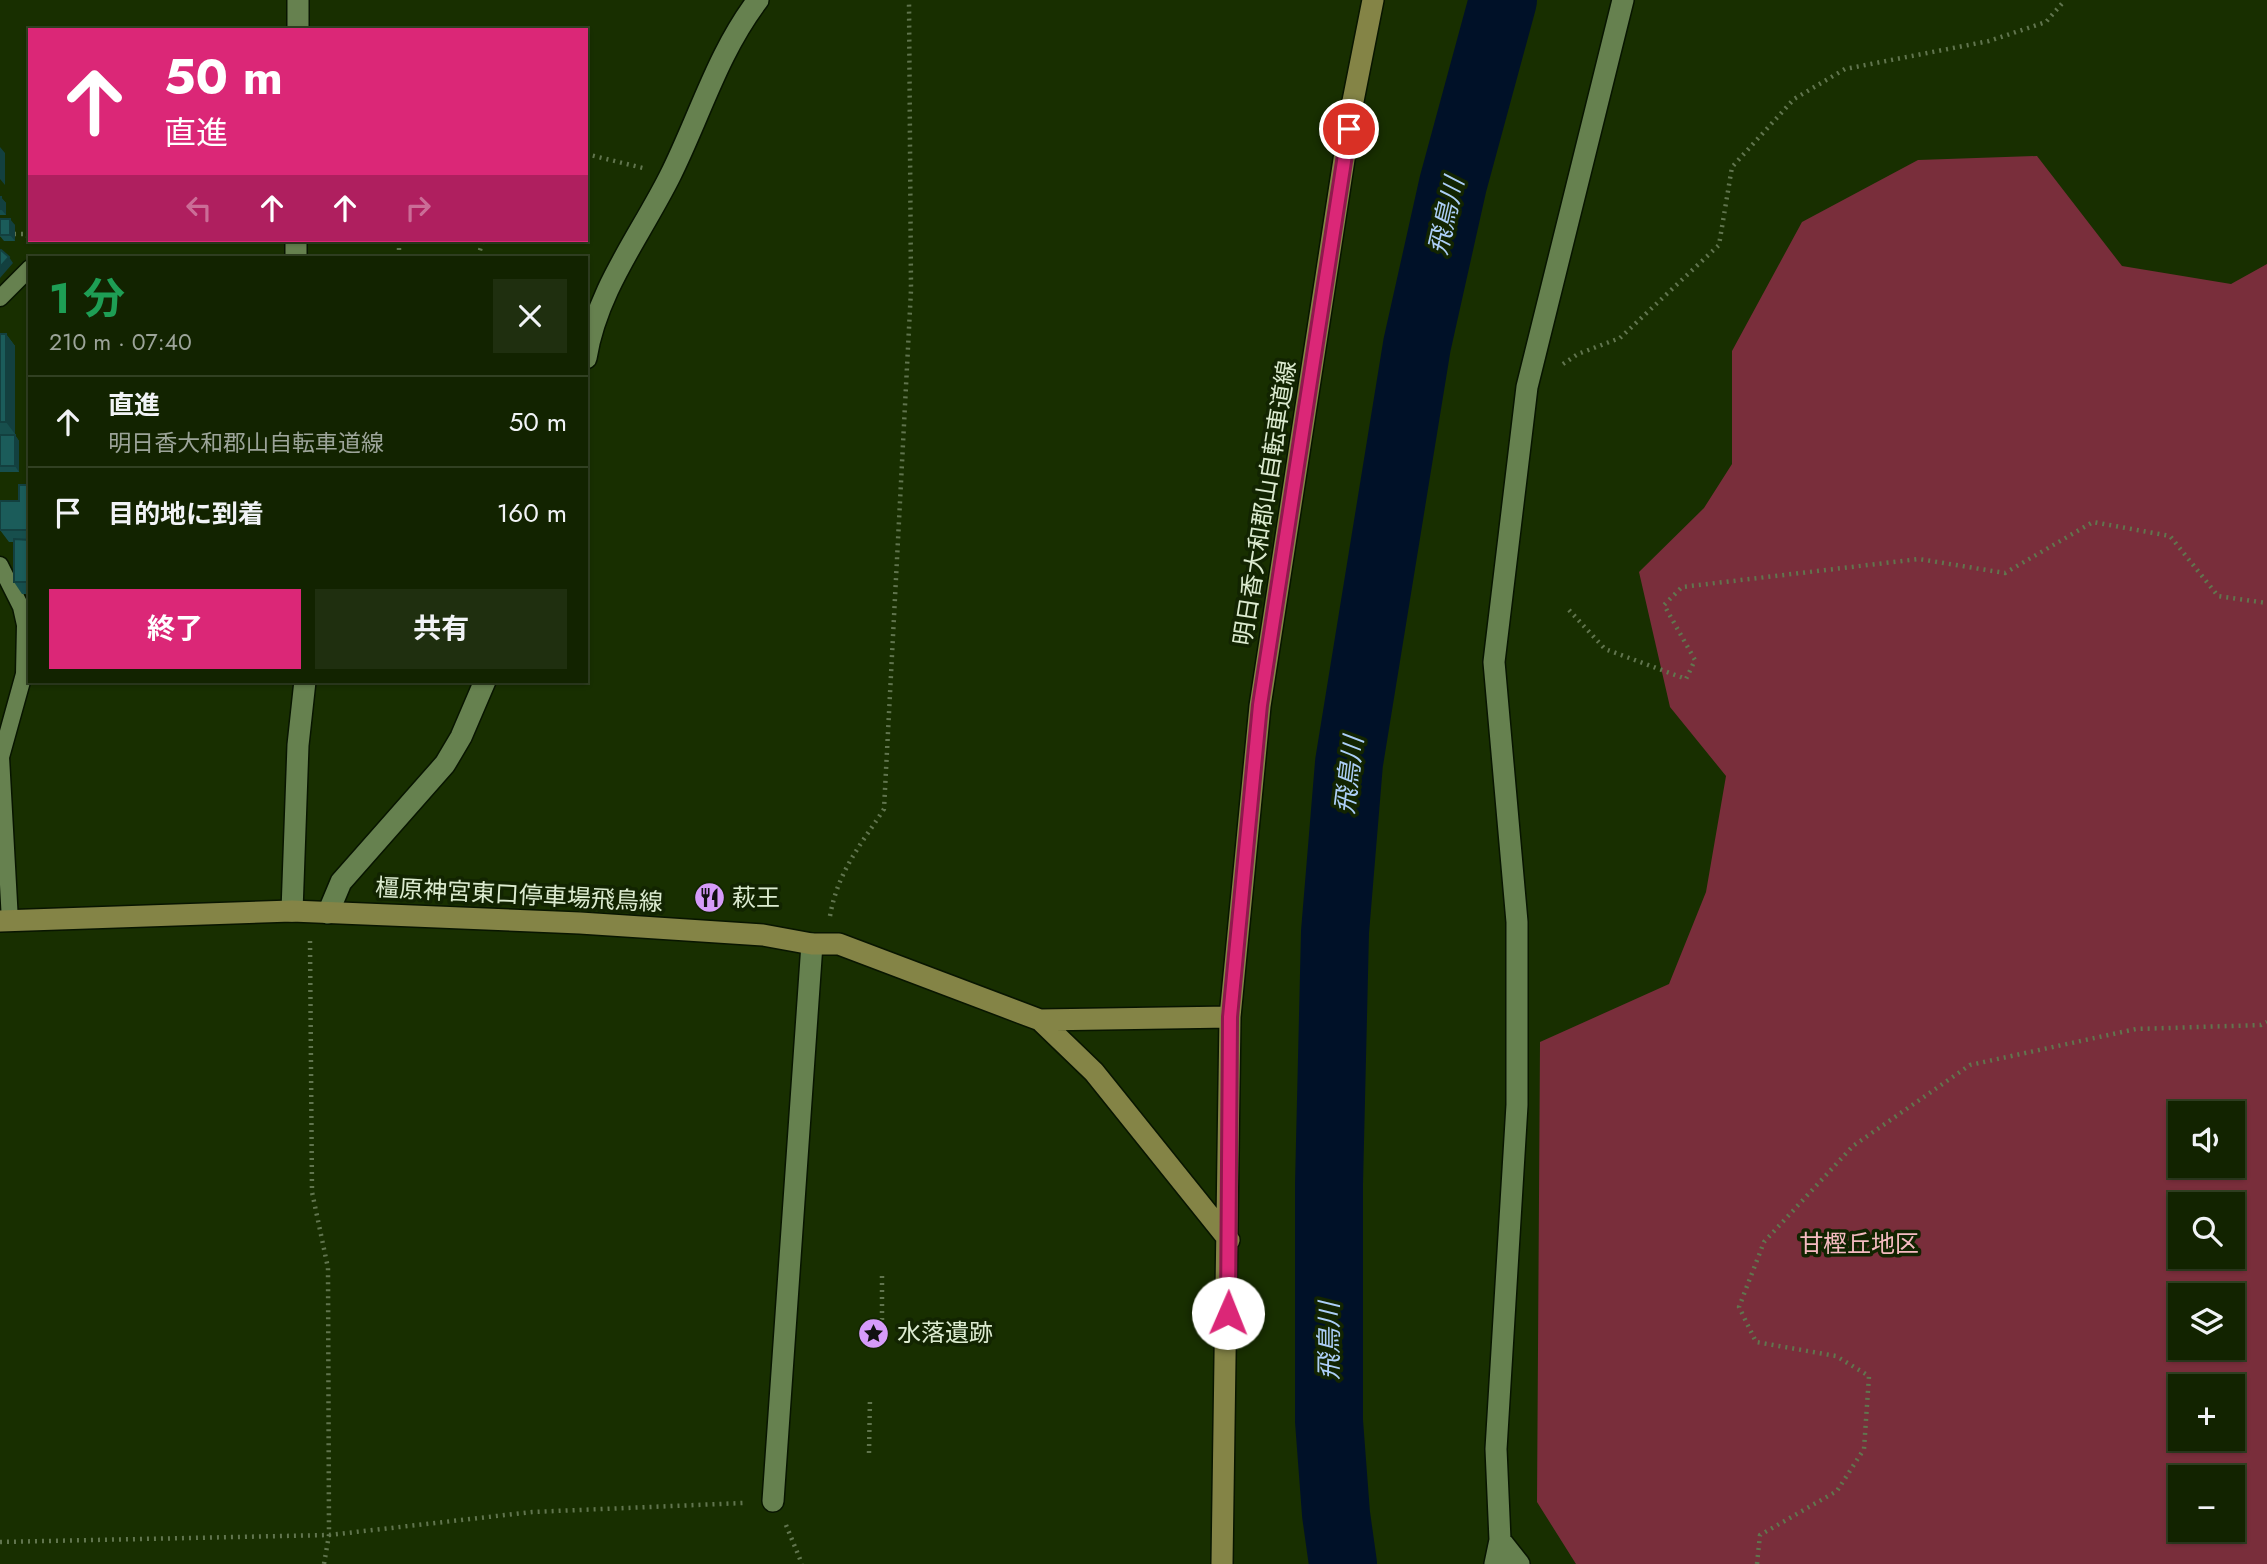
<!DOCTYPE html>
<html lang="ja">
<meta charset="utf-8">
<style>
:root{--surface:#122300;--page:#1f2f0f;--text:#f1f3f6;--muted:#9ca499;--line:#314022;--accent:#db2777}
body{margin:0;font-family:Jost,"Noto Sans JP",sans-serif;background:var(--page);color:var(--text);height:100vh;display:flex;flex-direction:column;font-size:26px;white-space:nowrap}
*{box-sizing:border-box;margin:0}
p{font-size:23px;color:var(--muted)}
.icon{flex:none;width:38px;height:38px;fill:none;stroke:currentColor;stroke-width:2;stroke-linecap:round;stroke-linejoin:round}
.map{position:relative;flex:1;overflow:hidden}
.side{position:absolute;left:28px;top:256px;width:560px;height:427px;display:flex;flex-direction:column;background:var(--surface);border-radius:0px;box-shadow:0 2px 5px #0004,0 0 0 2px var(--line)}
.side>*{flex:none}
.hud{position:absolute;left:28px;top:28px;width:560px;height:214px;border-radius:0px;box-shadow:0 2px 5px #0004,0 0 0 2px var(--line);background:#db2777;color:#fff;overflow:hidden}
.fabs{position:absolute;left:2168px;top:1101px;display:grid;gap:14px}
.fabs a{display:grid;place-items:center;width:77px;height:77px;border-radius:0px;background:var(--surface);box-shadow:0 2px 5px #0004,0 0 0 2px var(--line);font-size:35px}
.pin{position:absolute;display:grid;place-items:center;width:60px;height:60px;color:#fff;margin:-30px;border:4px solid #fff;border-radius:50%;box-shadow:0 2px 7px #0007}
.me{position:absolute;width:77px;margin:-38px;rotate:1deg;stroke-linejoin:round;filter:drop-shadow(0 0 5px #0008)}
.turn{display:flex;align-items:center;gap:24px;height:147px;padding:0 21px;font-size:32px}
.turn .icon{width:91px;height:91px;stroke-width:2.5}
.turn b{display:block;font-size:49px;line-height:60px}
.lanes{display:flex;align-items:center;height:66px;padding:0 21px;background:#0003;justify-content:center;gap:35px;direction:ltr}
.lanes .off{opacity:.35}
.round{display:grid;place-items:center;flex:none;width:74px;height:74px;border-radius:0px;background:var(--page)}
.overview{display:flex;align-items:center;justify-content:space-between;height:119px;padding:0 21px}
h1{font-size:42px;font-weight:700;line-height:52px;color:#1e9e55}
.button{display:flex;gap:14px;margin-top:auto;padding:14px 21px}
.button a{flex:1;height:80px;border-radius:0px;background:var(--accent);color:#fff;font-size:28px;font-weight:700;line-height:80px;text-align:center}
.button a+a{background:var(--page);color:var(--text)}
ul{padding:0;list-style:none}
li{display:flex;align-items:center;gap:21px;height:91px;padding:0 21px;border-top:2px solid var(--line)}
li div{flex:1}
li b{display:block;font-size:26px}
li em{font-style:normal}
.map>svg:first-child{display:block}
.green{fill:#792e3b;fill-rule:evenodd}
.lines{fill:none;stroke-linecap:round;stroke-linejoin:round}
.river{stroke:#001128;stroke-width:68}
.service-casing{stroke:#081500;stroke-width:19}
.minor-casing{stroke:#081500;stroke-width:24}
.secondary-casing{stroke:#081500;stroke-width:24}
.path{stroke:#61754e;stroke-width:4.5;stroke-dasharray:2 5;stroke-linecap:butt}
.service{stroke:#66814f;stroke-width:16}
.minor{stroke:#66814f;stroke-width:21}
.secondary{stroke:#848446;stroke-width:21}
.wall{fill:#174f4d}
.shaded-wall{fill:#13403f}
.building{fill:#1b5c5a;stroke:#13403f;stroke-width:2}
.route-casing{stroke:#8e194d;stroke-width:18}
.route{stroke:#db2777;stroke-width:12}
.labels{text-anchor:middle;stroke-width:7;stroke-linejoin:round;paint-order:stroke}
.street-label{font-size:24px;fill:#dcebd0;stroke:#122401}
.poi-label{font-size:24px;fill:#dcebd0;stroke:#122401;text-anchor:start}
.park-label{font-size:24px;fill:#f5bbc1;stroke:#122401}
.water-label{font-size:26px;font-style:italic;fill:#adcff7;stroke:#122401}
</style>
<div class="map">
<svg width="2267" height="1564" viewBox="0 0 2267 1564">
<rect width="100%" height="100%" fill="#182f00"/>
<path class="green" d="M2037 156 2122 266 2231 284 2267 264V1564H1576L1537 1502 1540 1042 1669 984 1706 892 1726 776 1670 707 1639 572 1704 508 1732 464V351L1802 222 1918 160ZM2180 1113H2233V1166H2180ZM2180 1204H2233V1256H2180ZM2180 1295H2233V1348H2180ZM2180 1386H2233V1438H2180ZM2180 1477H2233V1530H2180Z"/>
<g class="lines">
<path class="river" d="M1343 1564 1336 1514 1329 1421V1184L1335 932 1349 763 1417 345 1453 184 1503 0"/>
<defs>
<path id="service" d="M0 298 30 268
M0 565 21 607 25 625 24 674 1 757 10 921"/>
<path id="minor" d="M298 30V0
M296 240V257
M586 358C597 290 640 236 670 176 700 116 717 54 758 0
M292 911 298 745 305 681
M328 913 341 882 445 764 461 737 485 681
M773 1501 812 944
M1500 1540 1519 1564
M1495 1564 1500 1540 1496 1449 1517 1105V922L1494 662 1527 387 1623 0"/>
<path id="secondary" d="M0 921 292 911 580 923 763 935 812 944H839L1040 1020 1230 1017
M1040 1020 1094 1072 1229 1240
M1222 1564 1230 1017 1260 706 1353 101 1373 0"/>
</defs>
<use href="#service" class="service-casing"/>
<use href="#minor" class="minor-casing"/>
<use href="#secondary" class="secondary-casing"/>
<path class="path" d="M586 154 643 168
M0 234H26L30 239
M399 257V240
M478 257 483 240
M1563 364 1578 354 1620 338 1719 245 1732 167 1794 99 1845 69 1989 41 2046 22 2065 0
M1569 610 1605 649 1686 679 1695 660 1664 605 1682 587 1919 559 2005 573 2093 522 2170 536 2218 596 2267 603
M830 916C838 871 860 846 884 809L911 290 909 0
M310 941 312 1192 328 1268 329 1535 324 1564
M882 1327V1271
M869 1453 870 1398
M786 1525 802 1564
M0 1542 329 1535 532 1512 743 1503
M1757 1564 1760 1535 1837 1491 1864 1449 1869 1376 1836 1356 1756 1342 1739 1307 1764 1242 1853 1146 1970 1065 2136 1029 2261 1025 2267 1022"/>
<use href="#service" class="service"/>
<use href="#minor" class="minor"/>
<use href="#secondary" class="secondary"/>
</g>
<path class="wall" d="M0 197 6 203V215H0Z
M0 219 15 225V241H4L0 236Z
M0 334H6L15 346V434H0Z
M0 435H15L19 441V472H0Z
M30 485V594H22L14 582V542H9L0 530Z"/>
<path class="shaded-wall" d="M0 147 5 153V185L0 179Z
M1 197 6 203V215L1 209Z
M10 219 15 225V241L10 235Z
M9 257 13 263 0 278V267Z
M6 334 15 346V434L6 422Z
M15 435 19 441V472L15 466Z"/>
<path class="building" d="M0 197H1V209H0Z
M0 219H10V235H0Z
M1 250 9 257 0 267V251Z
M0 334H6V422H0Z
M0 435H15V466H0Z
M19 485H30V530H0V501H19Z
M14 539 30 540V582H14Z"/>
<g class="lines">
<defs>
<path id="route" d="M1228 1313 1230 1017 1260 705 1349 129"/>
</defs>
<use href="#route" class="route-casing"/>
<use href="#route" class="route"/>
</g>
<defs>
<symbol id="restaurant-disc" viewBox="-11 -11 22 22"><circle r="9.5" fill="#d69bfa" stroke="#122401"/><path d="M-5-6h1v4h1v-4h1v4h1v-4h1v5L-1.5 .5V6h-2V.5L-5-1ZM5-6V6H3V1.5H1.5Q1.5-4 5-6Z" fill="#111"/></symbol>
<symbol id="sight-disc" viewBox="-11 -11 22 22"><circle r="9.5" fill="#d69bfa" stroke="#122401"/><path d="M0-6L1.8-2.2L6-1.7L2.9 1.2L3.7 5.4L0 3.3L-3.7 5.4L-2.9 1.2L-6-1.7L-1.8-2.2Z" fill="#111"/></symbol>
</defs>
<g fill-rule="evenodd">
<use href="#restaurant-disc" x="692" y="880" width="35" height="35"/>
<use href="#sight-disc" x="856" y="1316" width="35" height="35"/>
</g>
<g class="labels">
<g class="street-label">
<text transform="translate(1265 503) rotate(-81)" y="8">明日香大和郡山自転車道線</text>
<text transform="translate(519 895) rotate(3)" y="8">橿原神宮東口停車場飛鳥線</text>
</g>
<g class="poi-label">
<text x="732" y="906">萩王</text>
<text x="897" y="1341">水落遺跡</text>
</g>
<g class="park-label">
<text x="1859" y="1252">甘樫丘地区</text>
</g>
<g class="water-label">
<text transform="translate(1446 216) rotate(-77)" y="9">飛鳥川</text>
<text transform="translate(1349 775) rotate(-83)" y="9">飛鳥川</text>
<text transform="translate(1329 1341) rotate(-90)" y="9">飛鳥川</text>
</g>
</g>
</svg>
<div class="fabs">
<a><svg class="icon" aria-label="sound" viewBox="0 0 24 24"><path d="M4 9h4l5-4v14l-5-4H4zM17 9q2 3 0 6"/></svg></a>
<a><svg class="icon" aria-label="search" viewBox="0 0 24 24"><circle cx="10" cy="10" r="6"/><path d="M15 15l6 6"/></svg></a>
<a><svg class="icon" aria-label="layers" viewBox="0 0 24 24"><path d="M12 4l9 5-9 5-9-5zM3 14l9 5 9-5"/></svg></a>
<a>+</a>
<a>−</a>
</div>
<div class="pin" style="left:1349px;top:129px;background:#d93025"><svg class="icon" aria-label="arrive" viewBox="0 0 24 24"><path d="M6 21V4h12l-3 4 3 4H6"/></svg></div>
<svg class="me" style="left:1228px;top:1313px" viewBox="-20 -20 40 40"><circle r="19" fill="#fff"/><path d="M0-13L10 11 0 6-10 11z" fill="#db2777"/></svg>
<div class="hud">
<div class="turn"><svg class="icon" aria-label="ahead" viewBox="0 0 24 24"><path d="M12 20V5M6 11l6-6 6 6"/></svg><div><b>50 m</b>直進</div></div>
<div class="lanes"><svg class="icon off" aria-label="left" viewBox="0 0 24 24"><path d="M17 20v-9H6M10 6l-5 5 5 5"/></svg><svg class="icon" aria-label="ahead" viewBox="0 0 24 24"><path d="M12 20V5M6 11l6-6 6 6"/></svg><svg class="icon" aria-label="ahead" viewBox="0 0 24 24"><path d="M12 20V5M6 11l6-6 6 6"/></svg><svg class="icon off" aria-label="right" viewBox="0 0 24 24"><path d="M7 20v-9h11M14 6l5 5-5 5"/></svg></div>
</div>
<section class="side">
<div class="overview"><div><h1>1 分</h1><p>210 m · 07:40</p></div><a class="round"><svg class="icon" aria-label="close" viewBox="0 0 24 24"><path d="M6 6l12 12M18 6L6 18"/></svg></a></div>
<ul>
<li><svg class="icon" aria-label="ahead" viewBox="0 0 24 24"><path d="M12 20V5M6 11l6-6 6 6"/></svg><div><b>直進</b><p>明日香大和郡山自転車道線</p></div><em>50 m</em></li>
<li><svg class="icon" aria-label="arrive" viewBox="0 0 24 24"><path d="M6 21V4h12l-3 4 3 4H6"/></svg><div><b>目的地に到着</b></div><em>160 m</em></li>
</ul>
<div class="button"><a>終了</a><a>共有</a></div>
</section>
</div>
